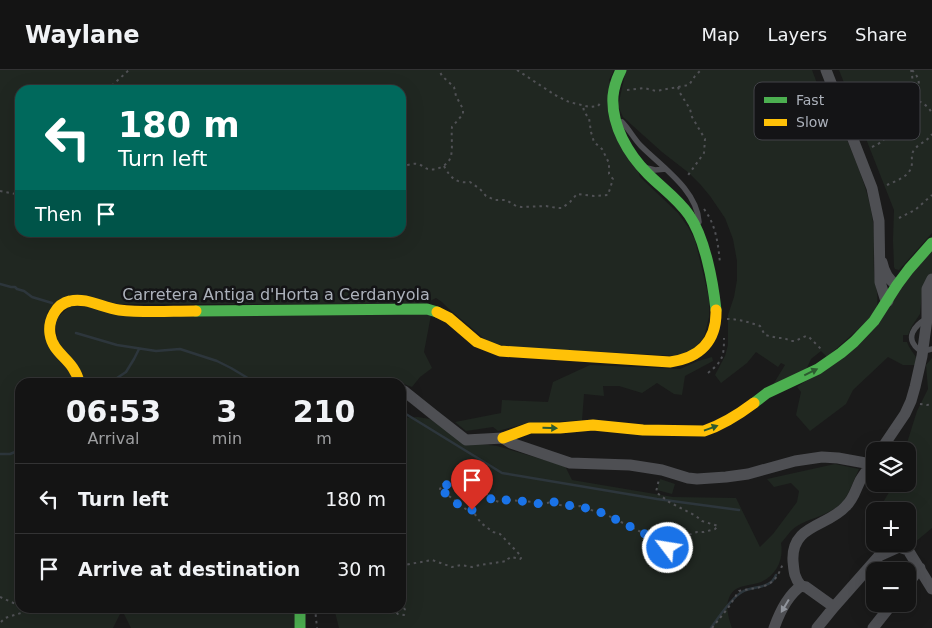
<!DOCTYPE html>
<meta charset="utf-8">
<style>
:root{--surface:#141414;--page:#1d1d1d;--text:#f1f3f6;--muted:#9d9ea0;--line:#333334}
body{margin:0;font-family:"DejaVu Sans",sans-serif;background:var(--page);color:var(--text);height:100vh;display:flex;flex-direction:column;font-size:19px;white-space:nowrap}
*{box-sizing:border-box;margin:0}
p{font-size:16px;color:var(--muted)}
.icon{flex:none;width:28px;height:28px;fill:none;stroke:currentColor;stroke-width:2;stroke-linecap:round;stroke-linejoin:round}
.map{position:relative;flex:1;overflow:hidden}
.sheet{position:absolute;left:15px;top:308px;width:391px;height:235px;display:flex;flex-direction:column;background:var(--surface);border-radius:15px;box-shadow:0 5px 20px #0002,0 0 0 1px var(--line)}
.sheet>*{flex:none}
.hud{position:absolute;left:15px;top:15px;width:391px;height:152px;border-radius:15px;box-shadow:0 5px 20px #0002,0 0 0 1px var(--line);background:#00695c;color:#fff;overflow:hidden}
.buttons{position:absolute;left:866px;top:372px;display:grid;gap:10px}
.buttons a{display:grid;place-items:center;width:50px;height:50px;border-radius:10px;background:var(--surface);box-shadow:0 5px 20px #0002,0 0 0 1px var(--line);font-size:25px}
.pin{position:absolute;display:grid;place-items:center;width:42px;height:42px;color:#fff;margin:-51px -21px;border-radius:50% 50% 50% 0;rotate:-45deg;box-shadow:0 0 5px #0007}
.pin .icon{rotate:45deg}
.me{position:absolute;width:55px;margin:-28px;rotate:301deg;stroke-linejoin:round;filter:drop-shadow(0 0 4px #0008)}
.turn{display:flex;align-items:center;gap:18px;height:105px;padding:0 20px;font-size:22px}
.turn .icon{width:65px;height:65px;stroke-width:2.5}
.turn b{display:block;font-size:35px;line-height:42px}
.then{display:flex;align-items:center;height:48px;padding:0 20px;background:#0003;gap:10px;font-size:19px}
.eta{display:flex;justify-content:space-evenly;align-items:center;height:85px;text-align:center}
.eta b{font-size:30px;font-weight:700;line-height:35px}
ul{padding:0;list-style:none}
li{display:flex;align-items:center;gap:15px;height:70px;padding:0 20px;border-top:1px solid var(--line)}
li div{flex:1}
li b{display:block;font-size:19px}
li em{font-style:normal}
header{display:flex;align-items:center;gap:30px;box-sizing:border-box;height:70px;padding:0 25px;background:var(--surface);border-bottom:1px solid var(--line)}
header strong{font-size:24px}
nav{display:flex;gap:28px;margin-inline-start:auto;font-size:18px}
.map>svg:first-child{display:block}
.green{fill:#202721;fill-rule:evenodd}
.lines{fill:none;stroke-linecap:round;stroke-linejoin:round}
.stream{stroke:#2d363c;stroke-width:2.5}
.path{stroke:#505155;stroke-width:2;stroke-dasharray:2.5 4;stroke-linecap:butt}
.lane{stroke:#4e4f53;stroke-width:5.5}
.street{stroke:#4e4f53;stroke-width:11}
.fast{stroke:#4caf50;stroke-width:11}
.slow{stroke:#ffc107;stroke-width:11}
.oneway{fill:#2d5a30}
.oneway2{fill:#90949c}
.route{stroke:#1a73e8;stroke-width:9;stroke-dasharray:0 16.2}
.labels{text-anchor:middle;stroke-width:5;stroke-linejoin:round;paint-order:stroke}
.street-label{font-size:16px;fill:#acb1bb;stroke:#141416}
.key{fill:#141416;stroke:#424348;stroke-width:1}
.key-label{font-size:14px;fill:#acb1bb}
</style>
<header>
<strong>Waylane</strong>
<nav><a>Map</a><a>Layers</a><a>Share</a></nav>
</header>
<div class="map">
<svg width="932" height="558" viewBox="0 0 932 558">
<rect width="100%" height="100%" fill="#1a1a1a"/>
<path class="green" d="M0 0H614L609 10 640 107 678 143 688 157 695 170 709 228V247L704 267 695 278 677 286 508 277 487 271 449 239 442 232 436 228 424 234H118L80 225 47 242 73 312H20V538H294V558H131L122 540 113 558H0ZM20 20H401V162H20Z
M626 0H812L832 53 834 54H839L842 57C854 88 869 119 873 152 875 169 873 186 874 202 876 217 880 230 875 244L827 287 821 281 811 289 805 302 771 318 785 295 781 293 778 297 756 282 747 293 721 313 715 305 725 286 728 275V245L734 227 737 210V191L733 169 725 148 710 126 700 114 689 103 662 82 623 47 618 36Z
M839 0H932V163L899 200 895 199 894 197 893 170 894 140Z
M932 180V203L928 208 922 224 920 244 912 256 908 265H903V272H907C911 283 917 284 918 295H903L888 287 853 320 846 334 810 361 796 345 801 322 797 317 828 295Z
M70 236 431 245 424 282 432 298 420 307 412 317 401 313V312H84L58 275 55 250Z
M712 287 713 291 685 306 682 325 674 324 657 313 642 323 619 316H603L604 326 584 324 582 350 524 354 498 361 493 357 466 361 455 352 501 343 502 330 548 332 553 312 590 295 680 299 698 291Z
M932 288V458L914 473 908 468V441H887L882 434 894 414H908V381H901L907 373 917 341 928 319 926 295Z
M417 347 430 349 465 372 497 376 565 396 572 410 673 427 736 428 760 477 773 464 797 432 799 421 791 413 774 417 767 409 835 394 859 399C855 407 849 424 844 430 832 445 812 447 797 456 790 460 786 468 781 473 784 490 776 507 758 513 747 516 734 515 729 528 725 536 729 550 732 558H339L334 538H401V348Z
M660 409 675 414 672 424 657 420Z"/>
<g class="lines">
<path class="stream" d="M0 214 11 217H15L17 219 24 221 32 227 52 233
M76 263 117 275 156 281 180 279 217 291 231 298 251 310 262 312
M114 312V310L126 302 134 289 139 279
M401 341 502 403 657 429 739 440
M0 384H10L20 380
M711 558C718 548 731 528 742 522 754 515 770 520 776 505"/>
<path class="path" d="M517 0 555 25 569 32 590 37 598 36 601 32
M912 0C923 11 917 17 919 31
M678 17 680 23 690 39 692 47 705 69 704 83 686 108
M107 20 129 0
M627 20 644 18 656 21 689 15 695 6 701 0
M900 32C913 27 925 31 932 43
M872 77C895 67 881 61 888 45 891 37 903 27 909 21 913 13 913 8 911 0
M444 96C450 107 456 114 470 112L480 119 486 126 495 130H506L516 136 521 137 546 136 557 138H562L570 132 577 124 594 126 608 125 613 109 609 104V93L602 79 594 72 591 62 589 48 584 42 583 35
M401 97C406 96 412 93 417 94 421 94 424 98 428 99 437 101 449 95 451 86 453 76 451 66 452 57L463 44V39L456 26 454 17 442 6 439 0
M887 115C898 110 912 106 912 92 912 88 911 84 914 80 919 73 927 72 932 64
M0 121 16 124 20 122
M704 139C716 155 718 173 720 193
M899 148 915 140 932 125
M727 249C738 249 749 252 760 256L765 265 778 268H784L791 271H795L806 266 809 267 823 281
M708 303C723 291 724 286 724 268
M920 334 927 335 932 334
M401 496 410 494 432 490 452 497 461 495 472 497 480 495 507 491 508 489 511 487 520 489 521 488V486L500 464 493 462 481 453 472 440H467L440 419 443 414 456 417 475 419 478 422H485L491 429 499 432 506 430 535 432 539 434 554 432 560 435 576 437 580 436 594 441 603 443 655 469 668 478H675L683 480 684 478 678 466 679 464 688 465 697 462H704L715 459 718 456 702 451 696 446 669 432 656 422 659 409
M0 527 18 535 24 542 5 548 0 553
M315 538 317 558
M392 538 398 544 404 545 405 540 401 530
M712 558 728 538 739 521C762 516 774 520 783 493"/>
<path class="lane" d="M622 52C629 59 634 69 641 76 662 97 697 120 699 152
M647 98 655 100 666 99
M926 249C914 256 905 268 918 279L928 280 932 279"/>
<path class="street" d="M826 0 872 118 879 151 880 212 885 228 888 231
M882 192C884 202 888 210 897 215
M404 321 434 345 466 370 503 368 511 373 570 393 630 395 662 400 688 408 697 409 726 407 748 404 795 391 822 387 838 388 871 394
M880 381 905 344 911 331 915 317 922 286 927 249V219L932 209
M908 514 920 498
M801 516C794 507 794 502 793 491 791 454 828 457 846 436 854 429 856 418 861 409 865 403 870 396 874 390
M801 516 806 517 834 537
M774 558C779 544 788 525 801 516
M817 558 834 537 879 486 899 477 908 480 932 519
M873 558 892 534"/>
<path class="fast" d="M621 0C617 8 614 16 613 26 611 55 628 84 648 104 662 118 678 129 689 145 705 168 713 212 716 240
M196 241 427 239 437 242
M754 333 767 323 818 299 841 283 854 272 874 251 897 215 909 199 932 173
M300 538V558"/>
<path class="slow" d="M437 242 449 248 477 272 500 281 670 292C700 288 717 271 716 240
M79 312C74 289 53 285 50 264 48 250 56 234 70 231 86 227 103 238 119 240 144 243 170 241 196 241
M503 368 530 358H560L593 355 643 360 704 361C722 355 738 345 754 333"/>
</g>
<defs><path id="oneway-solid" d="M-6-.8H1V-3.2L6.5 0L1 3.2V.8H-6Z" transform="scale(1.25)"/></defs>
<g class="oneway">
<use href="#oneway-solid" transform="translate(811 302) rotate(-26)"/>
<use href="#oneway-solid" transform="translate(550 358) rotate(1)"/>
<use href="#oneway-solid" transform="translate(711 358) rotate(-20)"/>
</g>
<use class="oneway2" href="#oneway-solid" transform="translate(785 536) rotate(121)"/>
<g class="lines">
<path class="route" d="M472 440C460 440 450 426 440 419L443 414 456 417 475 419 478 422H484L491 429 499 432 506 430 535 432 539 434 554 432 560 435 580 436 594 441 603 443 655 469 668 478"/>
</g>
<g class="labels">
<g class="street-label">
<text x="276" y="230">Carretera Antiga d'Horta a Cerdanyola</text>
</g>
</g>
<rect x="754" y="12" width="166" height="58" rx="8" class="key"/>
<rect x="764" y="27" width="23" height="6" fill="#4caf50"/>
<rect x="764" y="49" width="23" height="7" fill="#ffc107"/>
<g class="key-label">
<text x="796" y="35">Fast</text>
<text x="796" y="57">Slow</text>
</g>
</svg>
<div class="buttons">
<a><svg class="icon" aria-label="layers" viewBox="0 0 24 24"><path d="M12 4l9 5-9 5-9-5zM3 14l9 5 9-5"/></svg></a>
<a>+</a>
<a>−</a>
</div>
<div class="pin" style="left:472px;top:440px;background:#d93025"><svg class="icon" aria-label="arrive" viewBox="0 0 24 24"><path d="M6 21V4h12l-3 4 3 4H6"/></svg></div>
<svg class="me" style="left:668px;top:478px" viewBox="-20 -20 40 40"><circle r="17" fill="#1a73e8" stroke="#fff" stroke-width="3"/><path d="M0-11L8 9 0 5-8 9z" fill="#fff"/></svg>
<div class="hud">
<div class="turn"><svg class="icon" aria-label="left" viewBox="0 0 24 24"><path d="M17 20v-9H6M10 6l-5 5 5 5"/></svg><div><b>180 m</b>Turn left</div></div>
<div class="then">Then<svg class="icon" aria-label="arrive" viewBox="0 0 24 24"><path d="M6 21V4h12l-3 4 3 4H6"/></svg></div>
</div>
<section class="sheet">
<div class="eta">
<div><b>06:53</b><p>Arrival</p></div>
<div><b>3</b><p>min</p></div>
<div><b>210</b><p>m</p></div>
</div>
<ul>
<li><svg class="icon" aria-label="left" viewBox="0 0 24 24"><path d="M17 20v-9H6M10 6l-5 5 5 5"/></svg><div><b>Turn left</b></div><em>180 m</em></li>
<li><svg class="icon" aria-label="arrive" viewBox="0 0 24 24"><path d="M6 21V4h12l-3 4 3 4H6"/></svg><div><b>Arrive at destination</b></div><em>30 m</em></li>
</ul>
</section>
</div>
